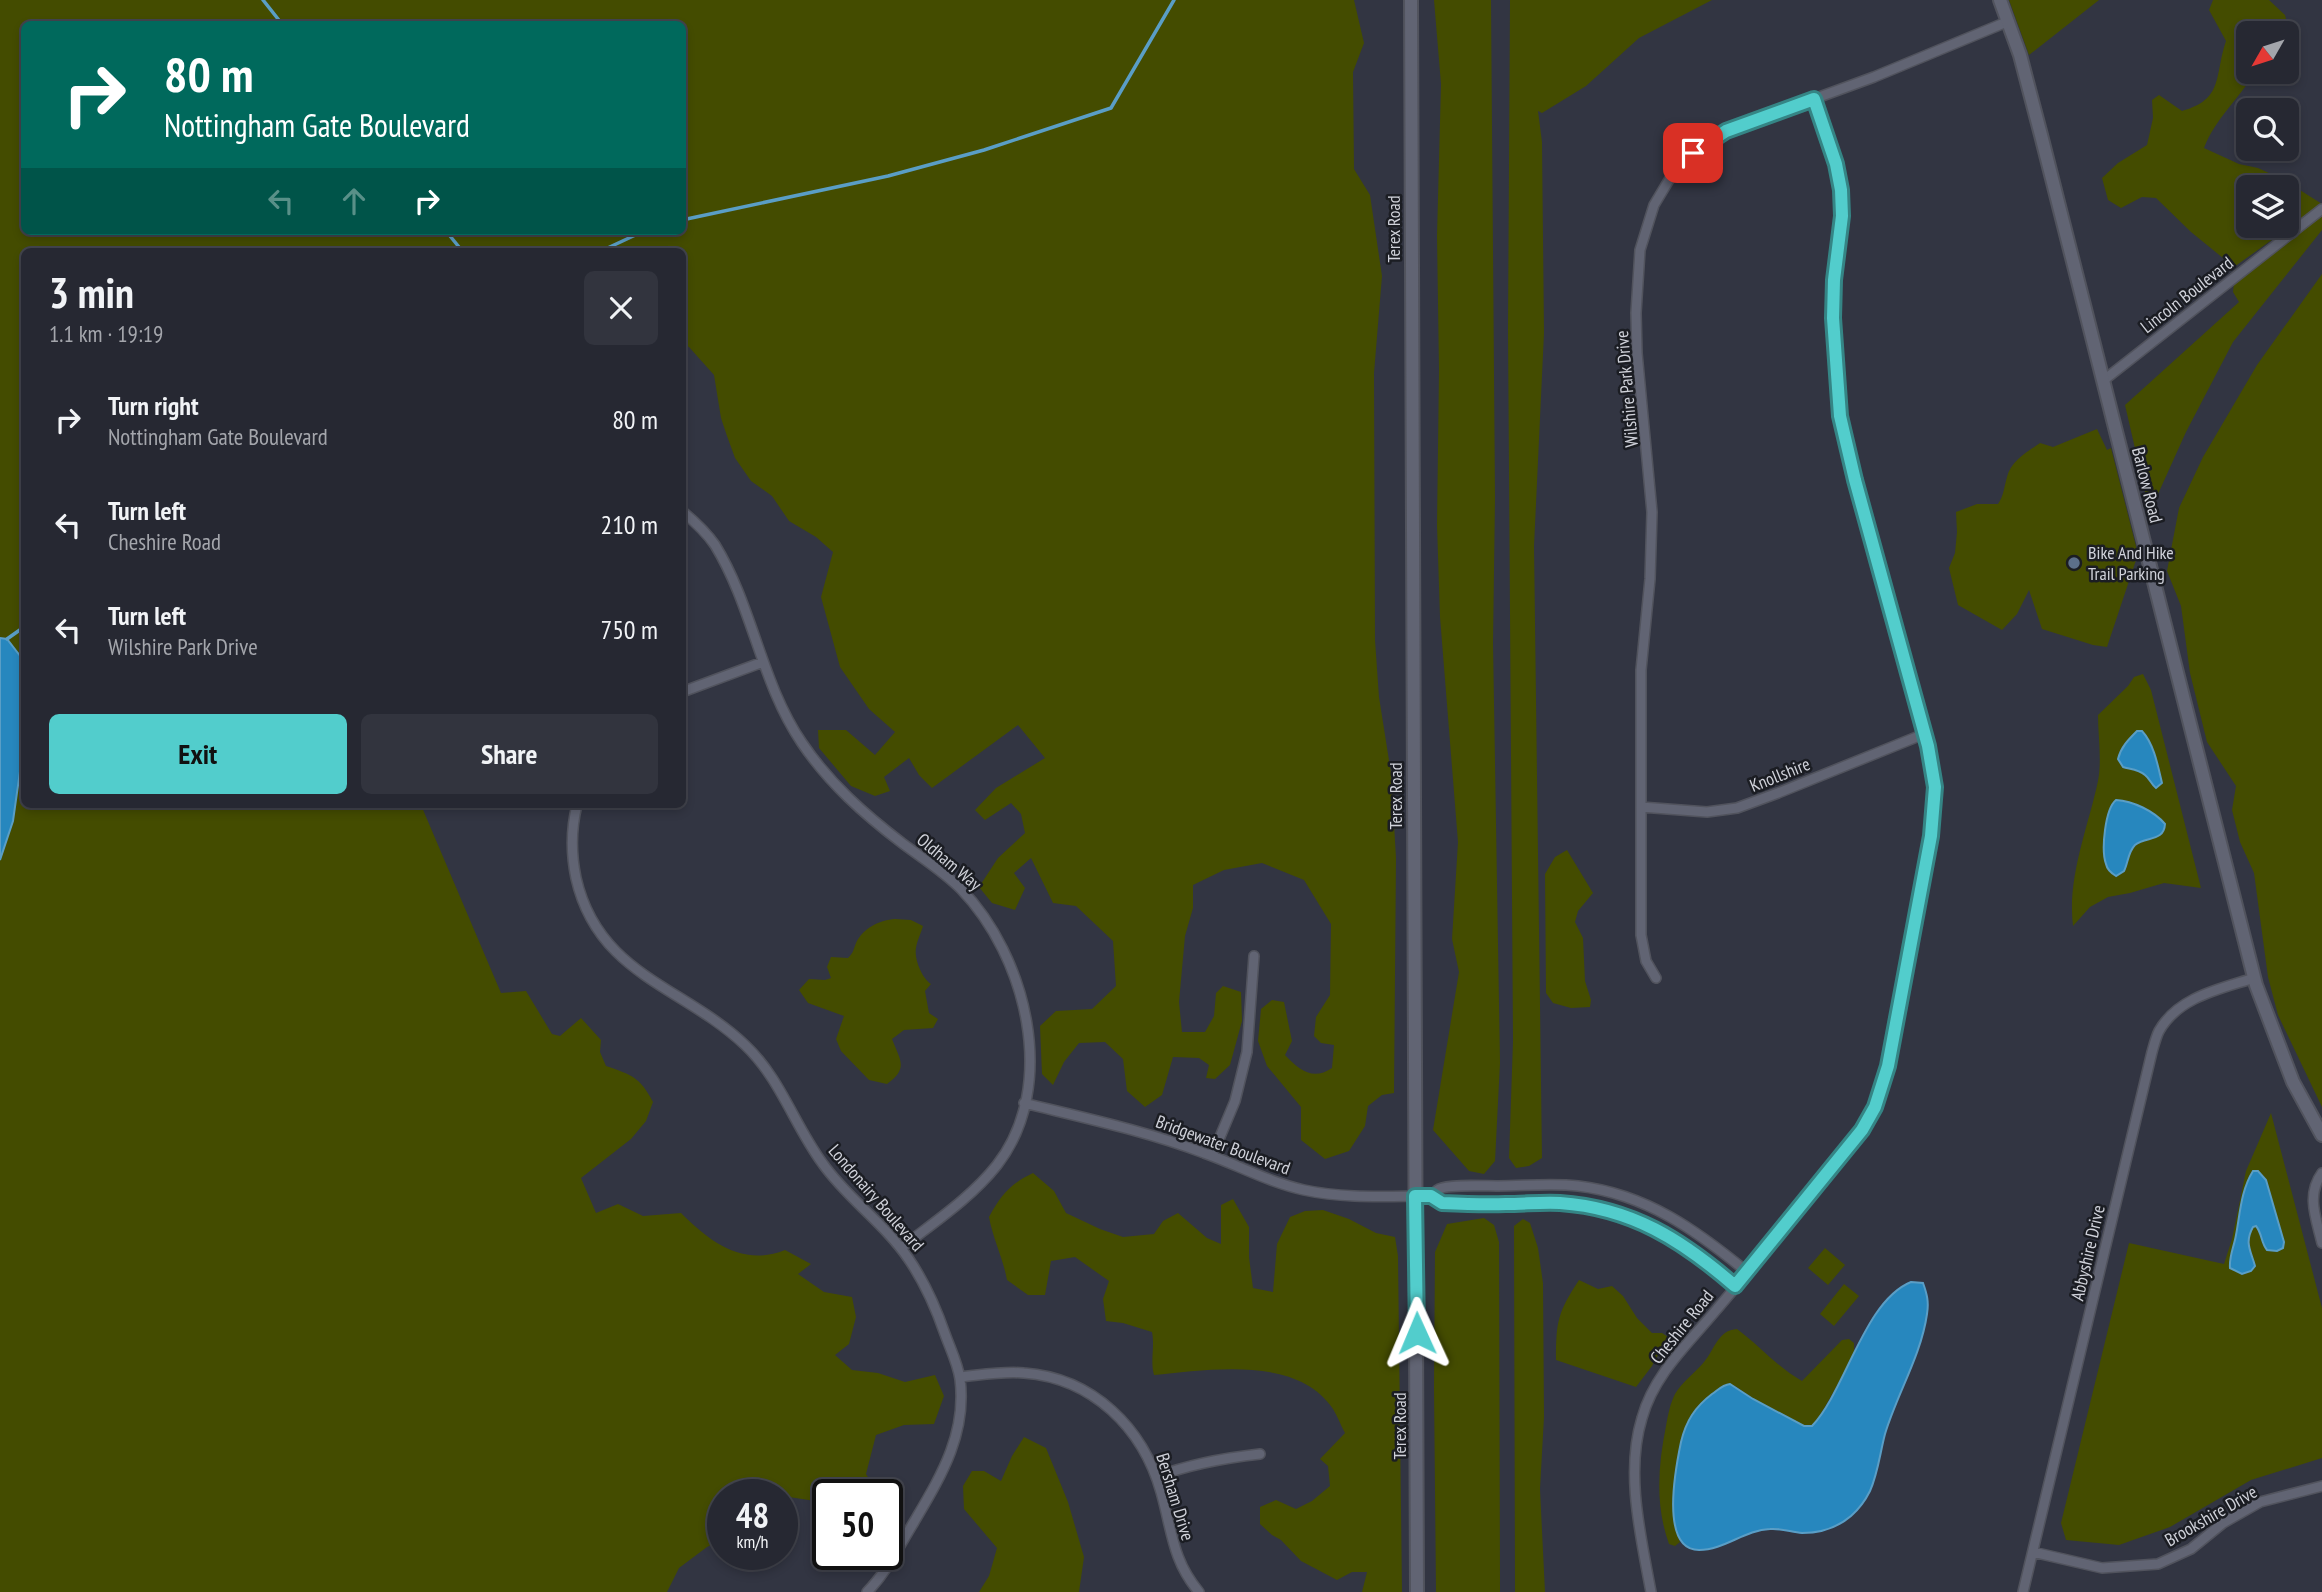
<!DOCTYPE html>
<meta charset="utf-8">
<style>
:root{--surface:#262832;--page:#32343e;--text:#f1f3f6;--muted:#a4a6ac;--line:#42444d;--accent:#52cdcc}
body{margin:0;font-family:"PT Sans Narrow",sans-serif;background:var(--page);color:var(--text);height:100vh;display:flex;flex-direction:column;font-size:26px;white-space:nowrap}
*{box-sizing:border-box;margin:0}
p{font-size:23px;color:var(--muted)}
.icon{flex:none;width:38px;height:38px;fill:none;stroke:currentColor;stroke-width:2;stroke-linecap:round;stroke-linejoin:round}
.map{position:relative;flex:1;overflow:hidden}
.sheet{position:absolute;left:21px;top:248px;width:665px;height:560px;display:flex;flex-direction:column;background:var(--surface);border-radius:10px;box-shadow:0 4px 10px #0003,0 0 0 2px var(--line)}
.sheet>*{flex:none}
.hud{position:absolute;left:21px;top:21px;width:665px;height:214px;border-radius:10px;box-shadow:0 4px 10px #0003,0 0 0 2px var(--line);background:#00695c;color:#fff;overflow:hidden}
.needle{width:46px;rotate:231deg}
.buttons{position:absolute;left:2236px;top:21px;display:grid;gap:14px}
.buttons a{display:grid;place-items:center;width:63px;height:63px;border-radius:10px;background:var(--surface);box-shadow:0 4px 10px #0003,0 0 0 2px var(--line);font-size:35px}
.speed{position:absolute;left:707px;top:1479px;display:flex;gap:14px;font-size:35px;font-weight:700;text-align:center}
.speed>*{display:grid;place-content:center;width:91px;height:91px;border-radius:50%;background:var(--surface);box-shadow:0 4px 10px #0003,0 0 0 2px var(--line);line-height:1}
.speed small{font-size:18px;font-weight:400}
.speed .limit{border:4px solid #111;border-radius:10px;background:#fff;color:#111}
.pin{position:absolute;display:grid;place-items:center;width:60px;height:60px;color:#fff;margin:-30px;border-radius:14px;box-shadow:0 4px 10px #0006}
.me{position:absolute;width:77px;margin:-38px;rotate:359deg;stroke-linejoin:round;filter:drop-shadow(0 0 5px #0008)}
.turn{display:flex;align-items:center;gap:24px;height:147px;padding:0 28px;font-size:32px}
.turn .icon{width:91px;height:91px;stroke-width:2.5}
.turn b{display:block;font-size:49px;line-height:60px}
.lanes{display:flex;align-items:center;height:66px;padding:0 28px;background:#0003;justify-content:center;gap:35px;direction:ltr}
.lanes .off{opacity:.35}
.round{display:grid;place-items:center;flex:none;width:74px;height:74px;border-radius:10px;background:var(--page)}
.headline{display:flex;align-items:center;justify-content:space-between;height:119px;padding:0 28px}
h1{font-size:42px;font-weight:600;line-height:52px}
.primary-button{display:flex;gap:14px;margin-top:auto;padding:14px 28px}
.primary-button a{flex:1;height:80px;border-radius:10px;background:var(--accent);color:#111;font-size:28px;font-weight:600;line-height:80px;text-align:center}
.primary-button a+a{background:var(--page);color:var(--text)}
ul{padding:0;list-style:none}
li{display:flex;align-items:center;gap:21px;height:105px;padding:0 28px}
li div{flex:1}
li b{display:block;font-size:26px}
li em{font-style:normal}
.map>svg:first-child{display:block}
.green{fill:#444c00;fill-rule:evenodd}
.water{fill:#2787be;stroke:#5a9ec6;stroke-width:2}
.lines{fill:none;stroke-linecap:round;stroke-linejoin:round}
.stream{stroke:#5a9ec6;stroke-width:3.5}
.street-casing{stroke:#51535d;stroke-width:12}
.secondary-casing{stroke:#51535d;stroke-width:16}
.street{stroke:#616473;stroke-width:9}
.secondary{stroke:#616473;stroke-width:12}
.route-casing{stroke:#358585;stroke-width:18}
.route{stroke:#52cdcc;stroke-width:12}
.service-dot{fill:#5c6f8a;stroke:#1b1d23;stroke-width:2.5}
.labels{text-anchor:middle;stroke-width:5;stroke-linejoin:round;paint-order:stroke}
.street-label{font-size:18px;fill:#d0d2da;stroke:#1b1d23}
.poi-label{font-size:18px;fill:#d0d2da;stroke:#1b1d23;text-anchor:start}
</style>
<div class="map">
<svg width="2322" height="1592" viewBox="0 0 2322 1592">
<rect width="100%" height="100%" fill="#323542"/>
<path class="green" d="M0 0H1354L1364 43 1353 72 1354 169 1370 195 1382 276 1374 373 1375 640 1379 697 1391 773 1396 858 1394 1093 1382 1095 1368 1106 1365 1126 1349 1151 1325 1159 1301 1140V1107L1267 1066 1258 1041 1261 1009 1272 1000 1284 1002 1292 1041 1285 1055C1299 1070 1313 1081 1332 1068L1334 1045 1321 1043 1314 1036 1316 1017 1330 995 1331 924 1304 880 1262 863 1224 870 1193 885V908L1185 936 1179 1002 1182 1032H1205L1214 1016 1216 993 1223 986 1241 992 1242 1021 1230 1065 1215 1079 1206 1078 1209 1065 1199 1058 1173 1057 1162 1095 1145 1107 1127 1091 1123 1059 1105 1042 1079 1043 1064 1062 1053 1085 1042 1074 1040 1026 1056 1011 1092 1009 1116 986 1113 941 1076 906 1053 903 1031 858 1014 873 1025 888 1015 910 992 903 979 887 998 858 1025 833 1021 814 1011 803 985 820 975 810 996 788 1045 758 1018 725 932 788 919 775 909 758 884 777 890 791 875 796 851 786 819 748 818 730H846L875 755 895 732 869 709 840 667 821 597 833 552 816 537 789 521 772 496 751 481 735 458 727 436 721 418 714 375 689 347 683 344 682 252H24V805H421L501 993 526 991 552 1034 560 1036 581 1018 601 1040 600 1052 606 1066C632 1075 640 1077 653 1102L646 1121 631 1139 581 1178 596 1213 618 1204 643 1216 681 1213C710 1242 743 1267 785 1250L811 1264 798 1274 824 1292 852 1297 856 1317 849 1344 835 1355 852 1370 878 1373 905 1382 935 1375 944 1396 934 1424 904 1425 876 1435 866 1474 878 1494H828V1503L789 1497 782 1502V1494H723V1539L707 1547 679 1568 667 1592H0ZM24 24H682V231H24Z
M1434 0H1491L1495 498 1493 643 1500 1063 1495 1161 1484 1174 1469 1171 1433 1130 1459 972 1452 939 1458 842 1440 617 1437 525 1439 370 1437 236 1441 84Z
M1510 0H1712L1639 38 1586 86 1542 113 1538 111 1542 142 1544 333 1534 546 1542 1158 1529 1166 1516 1168 1509 1158 1513 1041 1508 329Z
M2009 0H2099L2029 55Z
M2213 0H2269L2285 15 2289 30 2287 54V33H2249V72H2255C2239 99 2215 119 2204 148L2239 164 2258 168 2284 180 2322 204 2234 267 2191 232 2156 198 2142 197 2121 208 2108 200 2102 178 2118 163 2147 145 2153 118 2152 100 2159 95 2182 111C2224 99 2214 77 2226 41L2209 10ZM2249 187H2287V226H2249Z
M2322 215V230L2233 342 2186 432 2158 494 2150 503 2146 496 2125 405 2239 302 2233 292 2234 283Z
M2322 274V1107L2278 1015 2268 977 2254 873 2240 842 2232 810 2236 786 2207 742 2190 673 2181 606 2167 571 2179 508 2203 457 2257 365Z
M2097 429 2107 450 2111 448 2138 554 2107 647 2093 645 2042 629 2029 590 2017 614 2002 630 1958 605 1949 568 1955 553 1957 532 1956 512 1977 504H1998C2004 495 2004 487 2007 477 2011 461 2027 452 2040 443L2053 447Z
M2143 674 2151 690 2201 888 2164 883 2130 893 2108 897 2090 907 2073 926C2067 877 2088 828 2098 781 2102 760 2098 736 2098 715L2128 686 2134 677Z
M1567 850 1593 893 1578 911 1575 922 1583 938 1585 981 1591 1000 1590 1007 1571 1008 1553 1003 1546 993 1545 874 1555 857Z
M895 919 911 920 923 926C921 933 917 941 916 948 914 959 922 978 931 984L925 991 929 1013 938 1019 933 1028 904 1030 892 1039C900 1060 909 1068 887 1084L869 1080 841 1051 836 1039 844 1016 808 1003 799 990 809 979 825 980 831 978 827 967 831 957 848 958C854 952 853 950 856 943 863 928 880 920 895 919Z
M2271 1113 2322 1308V1458L2251 1480 2170 1527 2119 1545 2066 1540 2061 1523 2129 1243 2224 1264 2232 1239 2246 1171Z
M1033 1173 1054 1191 1066 1213 1100 1229 1123 1237 1154 1234 1163 1221 1178 1213 1207 1238 1221 1244V1205L1233 1199 1249 1227V1257L1253 1288 1273 1292 1277 1244 1290 1217 1305 1211 1323 1210 1349 1219 1376 1233 1395 1237 1398 1256 1402 1592H1362L1367 1572H1352L1337 1580 1301 1561 1281 1540 1272 1535 1260 1524V1507L1276 1500 1296 1509 1312 1501 1330 1486 1328 1466 1320 1459 1345 1433C1341 1426 1338 1417 1333 1409 1297 1355 1209 1370 1154 1375 1150 1360 1155 1348 1152 1332L1123 1323 1106 1321 1103 1299 1109 1281 1075 1257 1051 1261 1045 1295H1028L1007 1280C1003 1258 993 1239 989 1217 1001 1195 1010 1184 1033 1173Z
M1484 1218 1494 1225 1499 1242 1500 1592H1436L1434 1388 1435 1252 1447 1224Z
M1523 1219 1530 1223 1538 1248 1543 1283 1544 1417 1540 1489 1545 1592H1515L1514 1226Z
M1825 1248 1845 1265 1828 1285 1808 1268Z
M1579 1280 1598 1289 1612 1286 1623 1296 1637 1318 1652 1333H1662L1668 1337 1652 1366 1636 1387 1556 1360C1556 1321 1558 1312 1579 1280Z
M1844 1284 1859 1296 1834 1326 1820 1314Z
M1737 1329C1760 1346 1777 1367 1802 1381L1842 1340 1849 1339 1854 1343V1356L1818 1419 1811 1426H1804L1753 1399 1735 1386 1675 1528 1680 1542 1675 1546 1669 1544C1655 1505 1658 1466 1666 1426 1668 1415 1670 1404 1675 1394 1683 1381 1695 1373 1704 1362 1715 1349 1718 1330 1737 1329Z
M1024 1437 1046 1448 1068 1502 1084 1557 1079 1592H979L989 1576 997 1548 964 1509 963 1486 972 1471H984L1001 1481 1012 1456Z"/>
<path class="water" d="M0 638 7 639 24 661V743L13 821 0 860Z
M2137 731H2142C2154 744 2158 766 2162 783L2156 788C2151 784 2150 779 2145 775 2139 769 2129 769 2123 767L2118 759C2121 747 2128 740 2137 731Z
M2116 800C2133 801 2154 811 2165 824 2164 842 2146 836 2135 845 2128 852 2128 863 2124 871L2116 876C2111 873 2107 869 2106 864 2101 850 2105 809 2116 800Z
M2253 1171H2258L2266 1180 2284 1242 2283 1248 2277 1251 2267 1250C2261 1243 2262 1233 2256 1226L2253 1227C2244 1243 2251 1251 2255 1266L2251 1271 2242 1274 2230 1268C2229 1256 2234 1247 2236 1235 2240 1214 2241 1190 2253 1171Z
M1911 1282 1923 1283C1927 1294 1929 1302 1927 1314 1921 1356 1897 1394 1885 1434 1880 1453 1878 1473 1870 1491 1865 1501 1859 1509 1851 1516 1837 1528 1820 1533 1802 1533 1791 1532 1781 1528 1770 1529 1745 1530 1724 1550 1699 1550 1659 1550 1676 1466 1681 1442 1686 1421 1695 1407 1712 1394 1718 1390 1722 1385 1730 1384L1753 1399 1804 1426H1812C1846 1390 1864 1301 1911 1282Z"/>
<g class="lines">
<path class="stream" d="M263 0 282 24
M682 220 888 176 984 150 1111 108 1174 0
M446 231 463 252
M599 252 644 231
M7 639 24 627"/>
<defs>
<path id="street" d="M2104 380 2322 209
M682 511C694 521 706 532 715 545 753 607 761 683 802 743 829 783 864 814 902 843 922 858 943 871 961 889 1026 956 1059 1085 997 1165 971 1198 933 1223 901 1248
M682 692 763 662
M577 805C571 829 571 854 576 878 598 975 683 986 745 1045 781 1079 794 1125 823 1164 847 1198 884 1223 908 1258 924 1281 936 1308 945 1334 950 1348 958 1364 960 1379 967 1434 941 1476 914 1522 899 1546 887 1572 867 1592
M1641 807 1707 812 1737 808 1778 793 1924 734
M1656 978 1646 961 1641 935V670L1650 579 1652 512 1637 353 1636 313 1640 250 1654 205 1675 170 1693 153 1726 131 1874 77 2009 21
M1024 1103C1085 1118 1146 1131 1204 1153 1238 1165 1268 1182 1304 1190 1345 1199 1389 1196 1431 1196L1442 1204C1515 1204 1596 1193 1663 1232 1689 1247 1712 1267 1735 1286
M1212 1156 1235 1101 1247 1052 1254 956
M2322 1173C2306 1195 2316 1218 2322 1243
M1431 1196C1434 1194 1436 1190 1439 1189 1449 1184 1485 1186 1498 1186 1524 1186 1552 1183 1578 1186 1646 1194 1696 1230 1747 1272
M960 1377C981 1375 1003 1371 1024 1373 1093 1378 1143 1428 1161 1492 1172 1530 1172 1560 1199 1592
M1156 1477C1190 1464 1224 1458 1260 1454
M2033 1552 2102 1568 2158 1564 2191 1549 2223 1523 2260 1502 2322 1486
M1651 1592C1641 1537 1625 1473 1642 1418 1654 1374 1689 1343 1717 1309 1761 1258 1803 1205 1846 1153 1866 1125 1879 1099 1888 1066L1935 805 1934 773 1928 746 1844 437 1835 358 1833 318 1834 280 1842 217 1841 190 1836 164 1814 99
M2023 1592 2152 1052C2154 1045 2156 1037 2159 1031 2178 997 2220 989 2254 978"/>
<path id="secondary" d="M1411 0 1417 1592
M2000 0 2020 55 2041 135 2256 985 2293 1082 2322 1135"/>
</defs>
<use href="#street" class="street-casing"/>
<use href="#secondary" class="secondary-casing"/>
<use href="#street" class="street"/>
<use href="#secondary" class="secondary"/>
</g>
<g class="lines">
<defs>
<path id="route" d="M1417 1333 1415 1196H1431L1442 1203C1463 1204 1485 1205 1506 1204 1524 1204 1542 1202 1560 1203 1632 1208 1682 1240 1735 1286L1862 1130 1875 1107 1888 1066 1931 836 1935 787 1928 746 1855 480 1840 416 1833 318 1834 280 1842 216 1841 190 1836 164 1814 99 1726 131 1693 153"/>
</defs>
<use href="#route" class="route-casing"/>
<use href="#route" class="route"/>
</g>
<circle class="service-dot" cx="2074" cy="563" r="7"/>
<g class="labels">
<g class="street-label">
<text transform="translate(1394 229) rotate(-90)" y="6">Terex Road</text>
<text transform="translate(2187 295) rotate(-38)" y="6">Lincoln Boulevard</text>
<text transform="translate(1627 389) rotate(-95)" y="6">Wilshire Park Drive</text>
<text transform="translate(2147 485) rotate(76)" y="6">Barlow Road</text>
<text transform="translate(1780 775) rotate(-22)" y="6">Knollshire</text>
<text transform="translate(1396 796) rotate(-90)" y="6">Terex Road</text>
<text transform="translate(949 862) rotate(40)" y="6">Oldham Way</text>
<text transform="translate(1223 1145) rotate(20)" y="6">Bridgewater Boulevard</text>
<text transform="translate(876 1198) rotate(49)" y="6">Londonairy Boulevard</text>
<text transform="translate(2088 1253) rotate(-77)" y="6">Abbyshire Drive</text>
<text transform="translate(1682 1327) rotate(-51)" y="6">Cheshire Road</text>
<text transform="translate(1400 1426) rotate(-90)" y="6">Terex Road</text>
<text transform="translate(1175 1497) rotate(73)" y="6">Bersham Drive</text>
<text transform="translate(2211 1516) rotate(-30)" y="6">Brookshire Drive</text>
</g>
<g class="poi-label">
<text x="2088" y="559">Bike And Hike<tspan x="2088" dy="21">Trail Parking</tspan></text>
</g>
</g>
</svg>
<div class="buttons">
<a><svg class="needle" viewBox="-14 -14 28 28"><path d="M0-13l5 13h-10z" fill="#e53935"/><path d="M0 13l5-13h-10z" fill="#a4a6ac"/></svg></a>
<a><svg class="icon" aria-label="search" viewBox="0 0 24 24"><circle cx="10" cy="10" r="6"/><path d="M15 15l6 6"/></svg></a>
<a><svg class="icon" aria-label="layers" viewBox="0 0 24 24"><path d="M12 4l9 5-9 5-9-5zM3 14l9 5 9-5"/></svg></a>
</div>
<div class="speed"><div>48<small>km/h</small></div><div class="limit">50</div></div>
<div class="pin" style="left:1693px;top:153px;background:#d93025"><svg class="icon" aria-label="arrive" viewBox="0 0 24 24"><path d="M6 21V4h12l-3 4 3 4H6"/></svg></div>
<svg class="me" style="left:1417px;top:1333px" viewBox="-20 -20 40 40"><path d="M0-17L14 15 0 8-14 15z" fill="#52cdcc" stroke="#fff" stroke-width="4"/></svg>
<div class="hud">
<div class="turn"><svg class="icon" aria-label="right" viewBox="0 0 24 24"><path d="M7 20v-9h11M14 6l5 5-5 5"/></svg><div><b>80 m</b>Nottingham Gate Boulevard</div></div>
<div class="lanes"><svg class="icon off" aria-label="left" viewBox="0 0 24 24"><path d="M17 20v-9H6M10 6l-5 5 5 5"/></svg><svg class="icon off" aria-label="ahead" viewBox="0 0 24 24"><path d="M12 20V5M6 11l6-6 6 6"/></svg><svg class="icon" aria-label="right" viewBox="0 0 24 24"><path d="M7 20v-9h11M14 6l5 5-5 5"/></svg></div>
</div>
<section class="sheet">
<div class="headline"><div><h1>3 min</h1><p>1.1 km · 19:19</p></div><a class="round"><svg class="icon" aria-label="close" viewBox="0 0 24 24"><path d="M6 6l12 12M18 6L6 18"/></svg></a></div>
<ul>
<li><svg class="icon" aria-label="right" viewBox="0 0 24 24"><path d="M7 20v-9h11M14 6l5 5-5 5"/></svg><div><b>Turn right</b><p>Nottingham Gate Boulevard</p></div><em>80 m</em></li>
<li><svg class="icon" aria-label="left" viewBox="0 0 24 24"><path d="M17 20v-9H6M10 6l-5 5 5 5"/></svg><div><b>Turn left</b><p>Cheshire Road</p></div><em>210 m</em></li>
<li><svg class="icon" aria-label="left" viewBox="0 0 24 24"><path d="M17 20v-9H6M10 6l-5 5 5 5"/></svg><div><b>Turn left</b><p>Wilshire Park Drive</p></div><em>750 m</em></li>
</ul>
<div class="primary-button"><a>Exit</a><a>Share</a></div>
</section>
</div>
